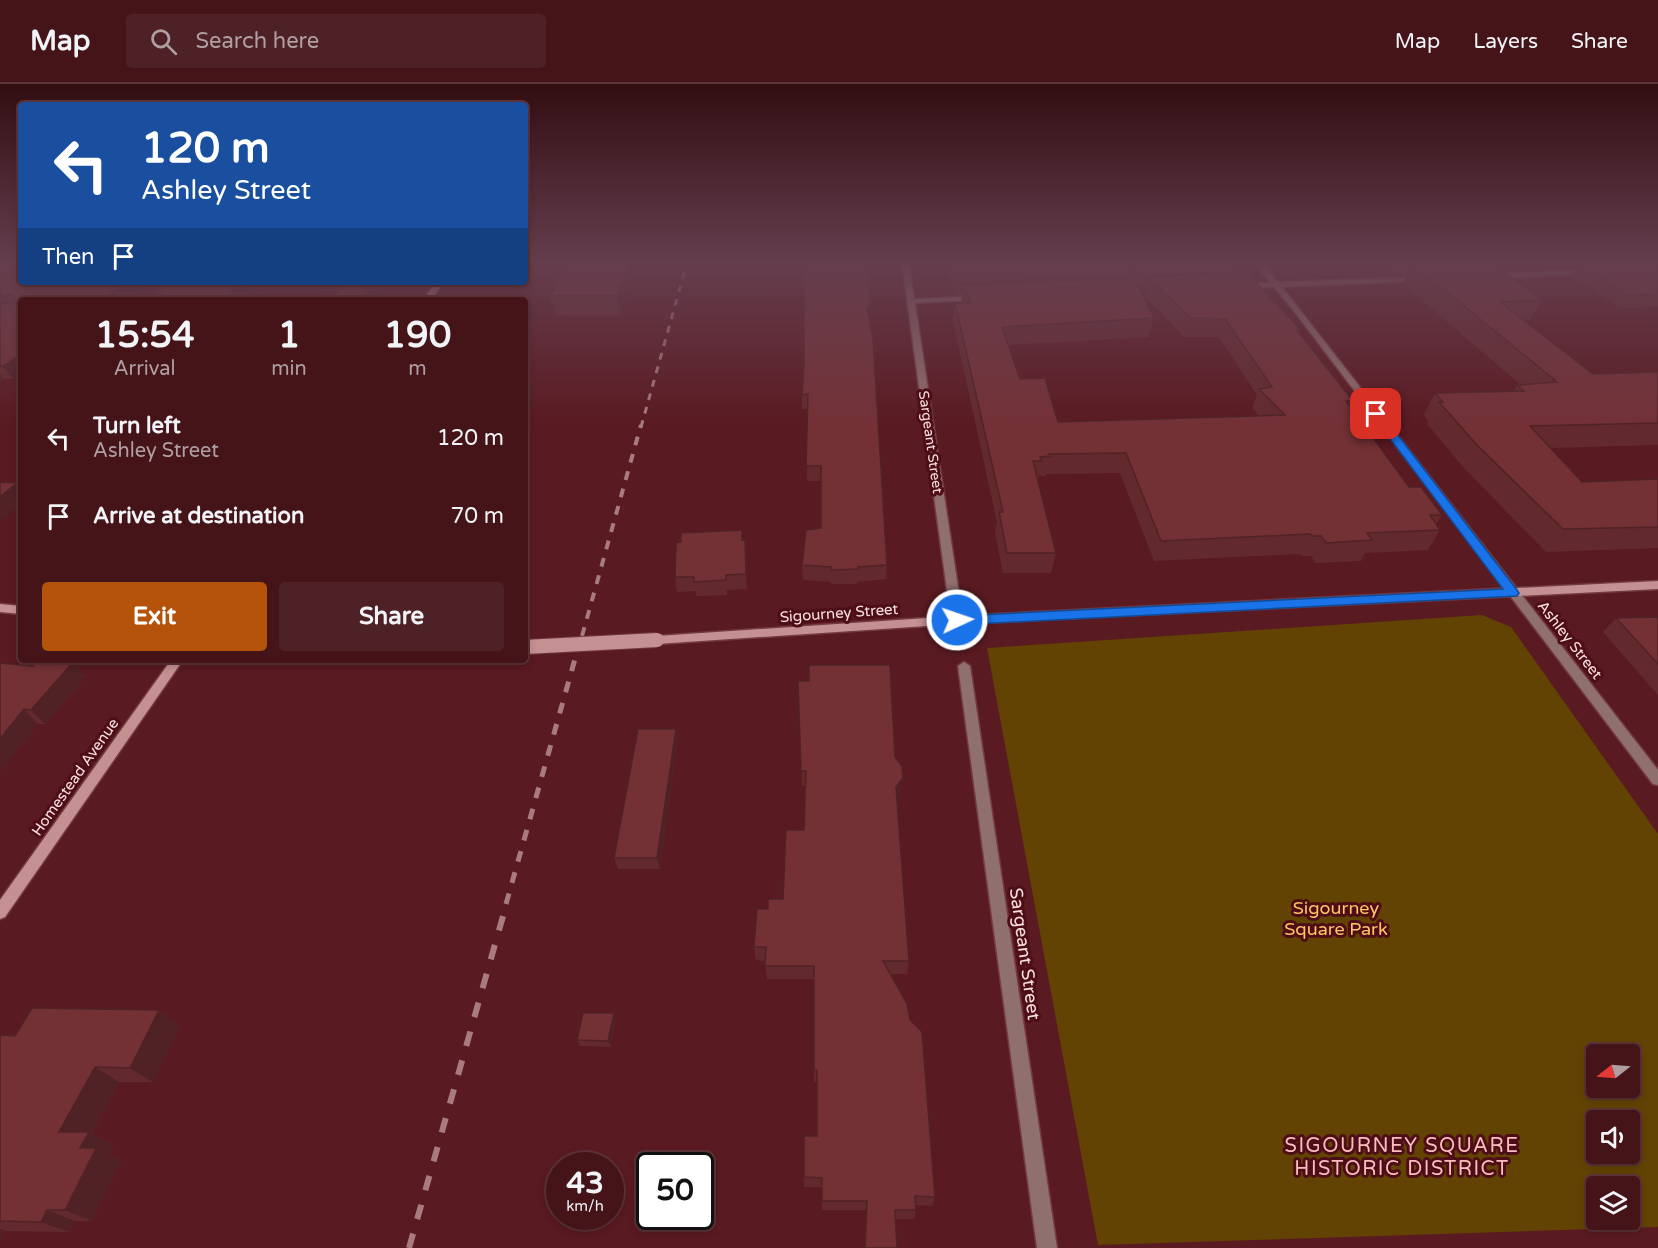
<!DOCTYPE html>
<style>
:root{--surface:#441419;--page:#4e2126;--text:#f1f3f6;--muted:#af9ea2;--line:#5c3338;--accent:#b45309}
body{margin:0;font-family:"Varela Round",sans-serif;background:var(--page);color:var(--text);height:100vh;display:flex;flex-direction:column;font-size:22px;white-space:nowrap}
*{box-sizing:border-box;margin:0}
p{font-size:20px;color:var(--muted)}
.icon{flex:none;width:33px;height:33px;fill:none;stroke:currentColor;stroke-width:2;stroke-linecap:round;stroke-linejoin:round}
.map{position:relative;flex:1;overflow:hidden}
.drawer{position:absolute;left:18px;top:213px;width:510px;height:366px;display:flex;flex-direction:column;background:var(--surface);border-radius:6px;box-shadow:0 3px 9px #0003,0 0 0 2px var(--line)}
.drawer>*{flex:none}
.guide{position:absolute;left:18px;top:18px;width:510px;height:183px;border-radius:6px;box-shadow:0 3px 9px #0003,0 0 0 2px var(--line);background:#1a4fa0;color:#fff;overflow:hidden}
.needle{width:39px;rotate:253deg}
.buttons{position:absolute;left:1586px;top:960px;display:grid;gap:12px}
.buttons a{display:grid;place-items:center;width:54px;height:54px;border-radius:6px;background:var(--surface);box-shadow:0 3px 9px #0003,0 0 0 2px var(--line);font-size:30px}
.speed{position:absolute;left:546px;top:1068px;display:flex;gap:12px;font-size:30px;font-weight:700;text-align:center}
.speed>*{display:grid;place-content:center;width:78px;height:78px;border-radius:50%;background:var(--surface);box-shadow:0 3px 9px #0003,0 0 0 2px var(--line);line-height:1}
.speed small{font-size:15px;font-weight:400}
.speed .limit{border:3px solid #111;border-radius:9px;background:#fff;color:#111}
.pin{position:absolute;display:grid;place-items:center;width:51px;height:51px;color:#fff;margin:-26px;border-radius:12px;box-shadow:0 3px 9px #0006}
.me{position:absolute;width:66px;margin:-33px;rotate:87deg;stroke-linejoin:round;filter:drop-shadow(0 0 4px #0008)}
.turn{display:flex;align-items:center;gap:21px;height:126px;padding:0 24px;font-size:27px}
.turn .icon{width:78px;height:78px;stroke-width:2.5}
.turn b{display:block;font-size:42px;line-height:51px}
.then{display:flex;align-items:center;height:57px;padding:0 24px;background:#0003;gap:12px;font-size:22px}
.eta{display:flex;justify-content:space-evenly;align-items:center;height:102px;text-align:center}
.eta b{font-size:36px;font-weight:800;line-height:42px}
.action{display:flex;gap:12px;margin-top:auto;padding:12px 24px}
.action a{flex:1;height:69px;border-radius:6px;background:var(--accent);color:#fff;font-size:24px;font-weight:800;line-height:69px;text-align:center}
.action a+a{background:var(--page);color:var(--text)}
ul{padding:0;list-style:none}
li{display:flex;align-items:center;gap:18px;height:78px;padding:0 24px}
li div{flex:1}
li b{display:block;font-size:22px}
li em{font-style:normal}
header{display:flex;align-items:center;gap:36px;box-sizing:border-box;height:84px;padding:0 30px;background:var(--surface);border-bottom:2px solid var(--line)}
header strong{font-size:28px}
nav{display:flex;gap:33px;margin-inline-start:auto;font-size:21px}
.search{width:420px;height:54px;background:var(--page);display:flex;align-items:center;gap:15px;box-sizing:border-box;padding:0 21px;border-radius:6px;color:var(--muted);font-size:22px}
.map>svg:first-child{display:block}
.green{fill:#624304;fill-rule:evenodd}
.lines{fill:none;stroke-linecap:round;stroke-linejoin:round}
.street-casing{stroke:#733a40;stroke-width:3}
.secondary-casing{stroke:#733a40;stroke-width:3}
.street{fill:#906f6f;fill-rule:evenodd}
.secondary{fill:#c49091;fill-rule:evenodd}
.rail-far3{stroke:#a87b7f;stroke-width:3;stroke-dasharray:7 7;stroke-linecap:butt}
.rail-far2{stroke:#a87b7f;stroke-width:4;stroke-dasharray:9 9;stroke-linecap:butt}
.rail-far1{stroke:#a87b7f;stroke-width:5;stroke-dasharray:11 11;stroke-linecap:butt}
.rail{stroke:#a87b7f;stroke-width:6;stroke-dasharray:15 15;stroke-linecap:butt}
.secondary-bridge-casing{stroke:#733a40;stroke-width:16;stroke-linecap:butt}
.secondary-bridge{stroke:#c49091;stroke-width:14}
.wall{fill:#632a2e;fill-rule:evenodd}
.shaded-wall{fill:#502226}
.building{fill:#733136;stroke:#502226;stroke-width:1.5}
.route{fill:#1a73e8;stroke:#114b97;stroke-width:1.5}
.labels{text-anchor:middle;stroke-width:6;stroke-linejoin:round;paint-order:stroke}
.far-street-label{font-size:14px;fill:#f9e0e0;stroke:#4e0e17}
.street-label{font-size:15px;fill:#f9e0e0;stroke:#4e0e17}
.near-park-label{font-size:18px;fill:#ffc464;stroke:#4e0e17}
.near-street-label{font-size:18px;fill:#f9e0e0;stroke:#4e0e17}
.near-neighbourhood-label{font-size:20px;letter-spacing:1.5px;fill:#fdbdbe;stroke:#4e0e17}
</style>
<header>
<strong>Map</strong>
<div class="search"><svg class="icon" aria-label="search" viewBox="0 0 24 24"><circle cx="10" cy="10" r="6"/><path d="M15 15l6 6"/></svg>Search here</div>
<nav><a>Map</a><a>Layers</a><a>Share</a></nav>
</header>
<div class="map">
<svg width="1658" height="1164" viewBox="0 0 1658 1164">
<rect width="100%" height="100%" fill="#5a1a21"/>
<path class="green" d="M1482 531 1511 543 1658 750V1143L1098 1161 987 564ZM1629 970V1004H1596V970ZM1629 1036V1070H1596V1036ZM1629 1102V1136H1596V1102Z"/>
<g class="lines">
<defs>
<path id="street" d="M902 179H909L914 215 976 212 980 214 976 216 915 219 963 536 957 540 951 536Z
M1255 179H1262L1278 198 1423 193V197H1420L1282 203 1658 686V701L1653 700 1294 227 1274 203 1240 204V200H1243L1271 199Z
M1591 185H1594V189L1494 194 1490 192 1494 190Z
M964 578 970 582 1057 1164H1037L958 582Z"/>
<path id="secondary" d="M436 198H444L431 216H423Z
M1658 497V505L957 540 657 560 651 556 657 552 957 532Z
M0 520 21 522V530L0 528Z
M171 576H183L5 833 0 835V816Z"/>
</defs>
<use href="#street" class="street-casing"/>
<use href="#secondary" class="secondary-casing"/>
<use href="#street" class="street"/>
<use href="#secondary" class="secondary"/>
<path class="rail-far3" d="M641 343 687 179"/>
<path class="rail-far2" d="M582 552 641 341"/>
<path class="rail-far1" d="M506 820 582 550"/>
<path class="rail" d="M409 1164 507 818"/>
<defs>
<path id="secondary-bridge" d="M525 563 657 556"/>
</defs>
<use href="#secondary-bridge" class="secondary-bridge-casing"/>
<use href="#secondary-bridge" class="secondary-bridge"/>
</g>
<path class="wall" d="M0 179 21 198H388L380 207H369L372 216H330L339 207 252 206 242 216H157L161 213 150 199 125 216H21V289L13 295H4L0 298Z
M566 179H640L621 232 554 231 550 212Z
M804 179 871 234 869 235 887 481 886 495 857 498V500H831V498L803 496 802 481 821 444V397H807L808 325H802V311L804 279Z
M943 179H1231L1238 187 1237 189 1301 246 1299 249 1353 317 1350 323 1409 403 1442 431 1436 440 1440 446 1428 466 1365 469 1361 477 1315 479 1311 472H1302L1300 470 1154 477 1120 389 1046 390V392H1039L1038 397 1056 469 1051 489H1003L995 448 997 438 953 237 955 219H961L962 211H957ZM1147 202 1144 211 1184 253H1219L1257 311 1252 324 1259 332 1058 338 1020 295 1008 261 1149 253 1154 234 1139 203Z
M1380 179H1492L1542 216 1530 236H1524L1593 290 1658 288V361L1550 364 1582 398 1658 395V464L1546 468 1463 383 1427 340 1428 337 1424 331 1435 309 1514 307 1517 301H1521L1403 200 1407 191 1394 192Z
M1553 179H1648L1658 185V223L1620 224 1572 192 1577 183 1560 184Z
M21 342V356L15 347Z
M745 455 747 505 727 506V511L696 512V507L677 508 675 493 743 456Z
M1658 533V611L1603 548 1616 534Z
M74 577 87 592 45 640H38L0 688 33 582Z
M798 597 895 673 901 710 897 716 909 877 907 890H890L935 1113 932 1122 916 1121V1126L914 1135H896L897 1164H865L866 1126H822V1103H804V1093L817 1052V998H814V895H767L765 877 756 876 754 863 768 825 783 815 804 746 805 702H802Z
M676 645 678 657 660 785H618L614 774Z
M616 935 611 963 580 962 577 956Z
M180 942 153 998H119L92 1050 114 1061 109 1071 122 1077 92 1137H75L70 1148 5 1147 0 1156V954L15 952Z"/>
<path class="shaded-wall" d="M630 179H640L621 232 617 212Z
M127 198H149L150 199 125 216H100Z
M241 198H248L252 206 242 216H224Z
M377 198H388L380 207Z
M368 205 372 216H359Z
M871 220V234L866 236 867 223Z
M21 270V289L13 295 3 282Z
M0 290 4 295 0 298Z
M17 399 21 405V420L0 438V413Z
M745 455 746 470 747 505 746 490Z
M74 577 87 592 45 640 31 626Z
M24 625 38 640 0 688V655Z
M676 645 678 657 660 785 657 774Z
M903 694 901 710 895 719 896 703Z
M159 926 180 942 153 998 130 984Z
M614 929 616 935 611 963 608 957Z
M95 983 119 998 92 1050 114 1061 109 1071 122 1077 92 1137 65 1126 80 1064 59 1048Z
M47 1126 75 1137 70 1148 41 1138Z
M0 1145 5 1147 0 1156Z"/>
<path class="building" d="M0 179H21V198H127L100 216H21V270L3 282H0V219L13 220 15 214 13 211H0Z
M566 179H630L617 212H550Z
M804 179H867L871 220 867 223 873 254 887 481 858 483V485L831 486V483L802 481 806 446 821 444V382H806L808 310 802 311 804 279Z
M949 179H1122L1128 192 958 199Z
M1127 179H1231L1238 187 1139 192Z
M1425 179H1492L1542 216 1500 218 1593 290 1658 288V339L1530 342 1582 398 1658 395V443L1563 445 1477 361 1439 318H1443L1435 309 1524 307 1517 301 1557 298 1413 180Z
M1580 179H1648L1658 185V210L1628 211Z
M1247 189 1301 246H1297L1353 317H1346L1409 403H1421L1442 431H1430L1440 446 1367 449 1372 456 1326 459 1321 452H1312L1310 450 1161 457 1126 369 1049 370 1050 372 1040 373 1042 377H1033L1056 469H1007L999 428H1003L955 219H971L963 201 1134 194 1154 234 1002 243 1020 295 1045 294 1058 338 1285 331 1259 305 1272 303 1225 235 1190 234 1149 193Z
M152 198H241L224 216H157L163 211Z
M348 198H359L368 205 359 216H330Z
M21 342V348L15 347Z
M0 398 17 399 0 413Z
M742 446V456L745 455 746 490 726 491V496L694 498V493H675L676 459 681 458V449Z
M1658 533V580L1616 534Z
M38 576 74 577 31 626 24 625 0 655V579L33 582Z
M809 581H890L895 673 902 682 903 694 896 703 909 877H883L907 920 910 936 922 948 935 1113 915 1112 916 1126H895L897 1164H865L867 1117H822V1094L804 1093V1052H817V986H814V882H765L766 863H754L757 825H768V815H783L786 746H804L806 687H801L798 597H809Z
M638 645H676L657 774H614Z
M32 924 159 926 130 984 95 983 59 1048H89L80 1064H96L65 1126H47L41 1138 0 1137V954L1 951 15 952Z
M583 929H614L608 957 577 956Z"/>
<linearGradient id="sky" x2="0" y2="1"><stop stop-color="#320e12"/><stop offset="0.52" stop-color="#653e4e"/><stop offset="1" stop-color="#653e4e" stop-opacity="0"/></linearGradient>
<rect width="1658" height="342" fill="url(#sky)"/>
<path class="route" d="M1373 328H1380L1517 506 1519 509 1517 512 957 541 951 536 957 532 1503 505 1373 332Z"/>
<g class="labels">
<g class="far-street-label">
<text transform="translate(931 358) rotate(82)" y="5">Sargeant Street</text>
</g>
<g class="street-label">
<text transform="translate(839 529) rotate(-4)" y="5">Sigourney Street</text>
<text transform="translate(1570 556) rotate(52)" y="5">Ashley Street</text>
<text transform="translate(75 693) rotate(-55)" y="5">Homestead Avenue</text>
</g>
<g class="near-park-label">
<text x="1336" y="830">Sigourney<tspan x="1336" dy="21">Square Park</tspan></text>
</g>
<g class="near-street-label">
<text transform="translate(1025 870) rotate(82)" y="6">Sargeant Street</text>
</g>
<g class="near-neighbourhood-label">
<text x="1402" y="1068">SIGOURNEY SQUARE<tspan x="1402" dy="23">HISTORIC DISTRICT</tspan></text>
</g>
</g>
</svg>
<div class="buttons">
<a><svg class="needle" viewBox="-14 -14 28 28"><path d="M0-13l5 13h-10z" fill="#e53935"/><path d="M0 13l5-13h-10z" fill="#af9ea2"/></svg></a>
<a><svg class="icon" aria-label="sound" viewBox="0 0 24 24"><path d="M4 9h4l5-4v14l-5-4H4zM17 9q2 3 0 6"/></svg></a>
<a><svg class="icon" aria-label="layers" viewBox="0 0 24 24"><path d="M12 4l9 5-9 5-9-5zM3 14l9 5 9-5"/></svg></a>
</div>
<div class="speed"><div>43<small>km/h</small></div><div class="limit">50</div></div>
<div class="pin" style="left:1376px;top:330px;background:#d93025"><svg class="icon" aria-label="arrive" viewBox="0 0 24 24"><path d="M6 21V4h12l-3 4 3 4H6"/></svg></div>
<svg class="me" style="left:957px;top:536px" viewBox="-20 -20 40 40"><circle r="17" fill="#1a73e8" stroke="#fff" stroke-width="3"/><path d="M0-11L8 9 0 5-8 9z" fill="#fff"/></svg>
<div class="guide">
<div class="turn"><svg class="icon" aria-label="left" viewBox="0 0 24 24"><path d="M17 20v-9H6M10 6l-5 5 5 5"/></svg><div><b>120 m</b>Ashley Street</div></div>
<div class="then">Then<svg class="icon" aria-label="arrive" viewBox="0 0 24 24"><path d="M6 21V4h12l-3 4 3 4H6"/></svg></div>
</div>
<section class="drawer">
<div class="eta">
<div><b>15:54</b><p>Arrival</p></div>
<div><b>1</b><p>min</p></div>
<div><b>190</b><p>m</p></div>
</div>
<ul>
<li><svg class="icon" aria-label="left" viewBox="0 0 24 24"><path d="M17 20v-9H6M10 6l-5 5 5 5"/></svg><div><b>Turn left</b><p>Ashley Street</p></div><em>120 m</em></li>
<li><svg class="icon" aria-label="arrive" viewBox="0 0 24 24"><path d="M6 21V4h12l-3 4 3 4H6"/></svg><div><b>Arrive at destination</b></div><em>70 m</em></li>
</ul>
<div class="action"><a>Exit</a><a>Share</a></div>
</section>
</div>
